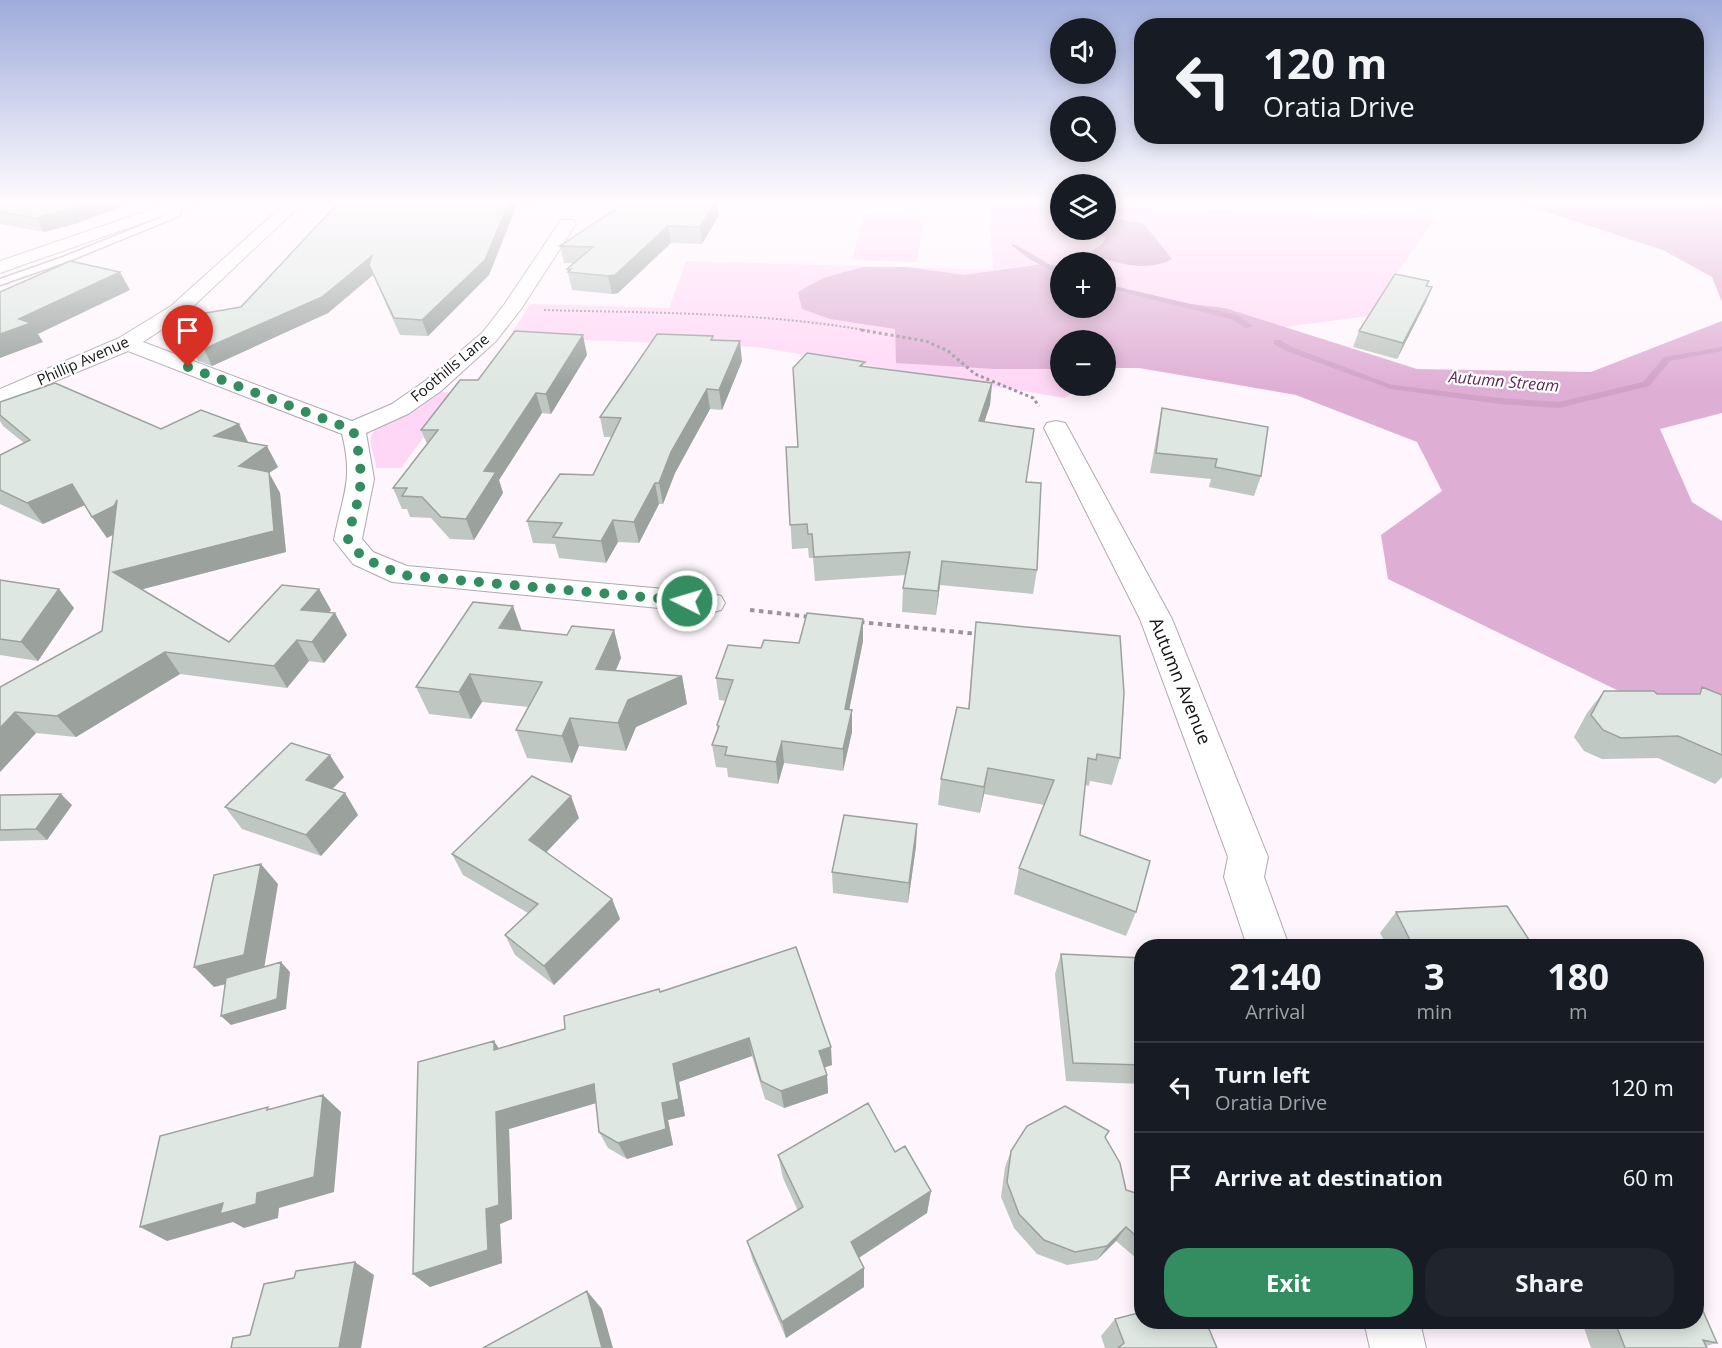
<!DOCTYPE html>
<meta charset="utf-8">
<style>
:root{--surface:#171b24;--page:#20242c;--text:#f1f3f6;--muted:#9ea1a6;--line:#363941;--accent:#348c61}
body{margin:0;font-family:"Open Sans",sans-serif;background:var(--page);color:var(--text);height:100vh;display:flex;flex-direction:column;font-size:22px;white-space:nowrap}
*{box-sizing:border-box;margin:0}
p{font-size:20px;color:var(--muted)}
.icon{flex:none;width:33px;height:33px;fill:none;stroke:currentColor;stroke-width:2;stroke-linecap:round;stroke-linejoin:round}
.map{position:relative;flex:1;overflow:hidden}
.sheet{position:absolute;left:1134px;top:939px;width:570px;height:390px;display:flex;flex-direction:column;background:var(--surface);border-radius:24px;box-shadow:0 3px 15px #0003}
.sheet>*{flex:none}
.banner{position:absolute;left:1134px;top:18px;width:570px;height:126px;border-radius:24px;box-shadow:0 3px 15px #0003;background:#171b24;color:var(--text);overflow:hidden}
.tools{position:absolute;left:1050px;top:18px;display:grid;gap:12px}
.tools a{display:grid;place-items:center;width:66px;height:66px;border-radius:50%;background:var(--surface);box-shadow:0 3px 15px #0003;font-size:30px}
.pin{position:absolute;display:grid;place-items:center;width:51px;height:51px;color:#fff;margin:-62px -26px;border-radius:50% 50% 50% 0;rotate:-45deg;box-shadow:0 0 6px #0007}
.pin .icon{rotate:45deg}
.me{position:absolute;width:66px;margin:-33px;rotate:275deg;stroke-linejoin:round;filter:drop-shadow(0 0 4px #0008)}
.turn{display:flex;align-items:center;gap:21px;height:126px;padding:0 30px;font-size:27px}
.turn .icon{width:78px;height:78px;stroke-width:2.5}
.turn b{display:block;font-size:42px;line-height:51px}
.eta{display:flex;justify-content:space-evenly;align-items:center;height:102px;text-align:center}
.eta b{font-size:36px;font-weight:700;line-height:42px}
.action{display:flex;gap:12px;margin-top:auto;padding:12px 30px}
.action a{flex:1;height:69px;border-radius:24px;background:var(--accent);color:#fff;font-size:24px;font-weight:700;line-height:69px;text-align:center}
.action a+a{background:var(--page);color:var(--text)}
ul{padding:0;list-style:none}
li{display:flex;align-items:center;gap:18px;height:90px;padding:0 30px;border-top:2px solid var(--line)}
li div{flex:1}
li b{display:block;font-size:22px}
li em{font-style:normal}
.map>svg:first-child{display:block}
.green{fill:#ffd7f6;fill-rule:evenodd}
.forest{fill:#dfaed4}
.water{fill:#d1a1c7}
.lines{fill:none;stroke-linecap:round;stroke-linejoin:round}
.stream{fill:#d1a1c7;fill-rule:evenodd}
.lane-casing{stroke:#b0a8ae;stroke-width:3}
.street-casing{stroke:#b0a8ae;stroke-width:2}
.path-far2{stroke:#9b9599;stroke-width:2;stroke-dasharray:2 2;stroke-linecap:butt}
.path-far1{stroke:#9b9599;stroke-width:3;stroke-dasharray:3 3;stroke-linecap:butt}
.path{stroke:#9b9599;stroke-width:4;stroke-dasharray:4.5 4.5;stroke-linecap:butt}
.lane{fill:#fff;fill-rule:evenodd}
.street{fill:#fff;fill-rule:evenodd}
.wall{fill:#bfc7c2}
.shaded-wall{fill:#9ba29e}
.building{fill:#dee7e1;stroke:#9ba29e;stroke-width:1.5}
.route{stroke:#348c61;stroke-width:10;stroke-dasharray:0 18}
.labels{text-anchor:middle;stroke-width:4.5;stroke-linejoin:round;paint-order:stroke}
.far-street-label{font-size:15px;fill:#141113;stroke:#fff}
.far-water-label{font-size:16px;font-style:italic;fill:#602657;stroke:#fff}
.street-label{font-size:18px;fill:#141113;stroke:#fff}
</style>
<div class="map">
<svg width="1722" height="1348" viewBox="0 0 1722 1348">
<rect width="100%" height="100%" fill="#fef6fc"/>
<path class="green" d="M989 204 1060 206V230H1106V207L1436 216 1368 316 1285 327 1279 325 1106 340H1060V386H1079L1065 398 757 347 509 337 531 304 669 308 686 261 993 270ZM1060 262H1106V308H1060Z
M864 214 924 216 917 262 852 260Z
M440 392 456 393 401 468H376C376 457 369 447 371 437 373 423 426 405 440 392Z"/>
<path class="forest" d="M1510 200H1722V302L1712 277 1663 250Z
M1044 264 1060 266V308H1106V289L1174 302 1225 308 1417 369 1591 372 1722 321V413L1660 429 1692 502 1722 521V741L1388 579 1381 535 1442 491 1417 442 1296 395 1139 368H1106V340H1060V369H995L896 363 895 329 830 319 802 309 798 292 823 278 863 267H907L964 275Z"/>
<path class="water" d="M1106 217 1144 224 1172 259C1149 273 1112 263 1089 253L1102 244 1106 237 1063 230H1106Z"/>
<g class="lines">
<path class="stream" d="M1691 200H1698L1722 209V213Z
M1012 244C1017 244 1051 266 1060 271V275L1031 260 1012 246Z
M1106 284 1237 315 1253 326 1246 328 1231 319 1106 288Z
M1274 340H1280L1292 347 1392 385 1500 398 1559 402 1643 382 1664 357 1722 347V351L1670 361 1649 386 1559 408 1500 404 1391 389 1286 351 1274 344Z"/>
<defs>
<path id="lane" d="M178 203 182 205 179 216 69 261 0 285V279L63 257 172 213 174 205Z"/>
<path id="street" d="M179 200H201L199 203 0 273V261Z
M289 200H306L185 314 143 342 352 421 392 404 425 381 482 333 504 305 561 220H573L576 224 521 309 496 341 441 391 408 414 366 433 374 479 362 539 373 552 407 566 710 593 721 596 725 603 721 610 710 613 392 582 353 564 334 540C342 496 354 481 342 434L128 351 0 404V389L119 338 171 306Z
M1056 421 1065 423 1068 428 1172 619 1268 857 1264 877 1289 946H1247L1224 877 1228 857 1140 619 1044 428 1047 423Z
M1364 1322H1420L1426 1348H1370Z"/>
</defs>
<use href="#lane" class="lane-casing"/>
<use href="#street" class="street-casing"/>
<path class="path-far2" d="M544 310C653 313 762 312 870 331"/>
<path class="path-far1" d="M861 330 926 341 948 351 975 374 1033 398 1039 406"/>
<path class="path" d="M750 610 811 617
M860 622 978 634"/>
<use href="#lane" class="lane"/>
<use href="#street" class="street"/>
</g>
<path class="wall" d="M0 200 78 223 44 232 0 224Z
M341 200H543L522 207H516L489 275 428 336 400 335 373 275 328 313 212 366 198 361 190 344 241 307Z
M719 215 702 244 671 243 618 293 612 294 572 290 567 269 573 263H564L560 246Z
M1429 281 1427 286 1432 287 1426 302 1397 359 1353 347 1359 331Z
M713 336V340L742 361 722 410 710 409 675 473 663 504H659L639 543 618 542 606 563 559 558 555 544 533 543 527 521 593 475 612 437H604L600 417Z
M587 355 551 414 542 413 499 480 503 493 474 540 450 539 431 518 410 517 407 509H402L393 488 427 444 421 430 478 380Z
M865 367 992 383 990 405 984 422 1026 482 1037 570 1033 594 940 585 936 615 902 612 903 588 906 575 815 581 813 558H809L808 548 792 549 786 447H798Z
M0 402 249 443 278 467 269 473 280 493 286 552 142 589 229 642 319 589 331 610 329 612 347 635 324 663 309 661 287 688 180 674 76 737 36 733 0 772V687L102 631 113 534 107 538 85 505 43 524 0 504V455L24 443 3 426 0 421Z
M1162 408 1261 476 1254 496 1209 487 1211 479 1150 473 1158 428Z
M0 580 59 589 74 608 38 661 0 655Z
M976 622 1120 758 1112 785 1090 781 1089 786 1085 785 1080 835 1136 912 1126 936 1014 894 1019 868 1044 805 984 794 980 813 938 805 941 779 968 709Z
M614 630 621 658 616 670 682 676 687 704 636 727 626 751 579 746 572 763 527 758 516 730 528 707 482 702 471 719 429 714 416 687 522 631 567 635Z
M863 641 849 710 852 732 843 771 784 763 778 784 728 777 727 768 716 767 712 745 717 731V725L726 701 719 700 716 678 761 648 799 643Z
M1702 687 1722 695V777L1715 784 1658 758 1602 759 1584 751 1574 737 1587 713 1604 691 1657 694H1696Z
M344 777 332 789 345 793 358 815 321 856 242 829 225 807Z
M0 795 72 805 47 840 0 841Z
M579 818 546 852 612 899 620 919 554 985 515 955 505 935 528 913 463 875 452 854Z
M917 824 916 846 908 903 833 893 832 872Z
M1396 912 1533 946H1387L1380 933Z
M1061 954 1142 958V1084L1066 1081 1055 974Z
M661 992 832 1065 824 1067 827 1075 828 1093 784 1108 765 1099 752 1056 679 1082 685 1116 668 1120 673 1145 627 1159 608 1148 599 1132 596 1103 509 1129 512 1219 500 1224 502 1263 430 1287 413 1274 499 1048 565 1029Z
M1106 1139 1126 1190 1142 1195V1251L1136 1258 1116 1241 1097 1260 1067 1265 1037 1254 1014 1228 1001 1197 1005 1167 1011 1151Z
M895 1152 931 1191 927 1213 859 1258 864 1287 786 1338 753 1261 747 1241 798 1211 783 1178 778 1155Z
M1115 1319 1217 1348H1105L1101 1336Z
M1582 1322H1696L1717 1343 1706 1346 1707 1348H1591Z"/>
<path class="shaded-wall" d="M96 200H139L78 223 44 232 36 218Z
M510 200H514L516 207 489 275 428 336 422 320Z
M520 200H543L522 207Z
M717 200 719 215 702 244 700 227Z
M668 226 671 243 618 293 612 294 608 276Z
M372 256 369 265 373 275 328 313 212 366 204 349Z
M120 272 130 290 38 334 43 342 0 358V334L19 319Z
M1432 287 1426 302 1397 359 1403 343Z
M583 335 587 355 551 414 546 394Z
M740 341 742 361 722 410 719 390Z
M992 383 990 405 977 444 979 421Z
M707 389 710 409 675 473 663 504 659 483 671 452Z
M536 393 542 413 499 480 503 493 474 540 466 519 484 471Z
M239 424 249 444 214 436Z
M267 446 278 467 269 473 280 493 286 552 128 593 113 572 239 466Z
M655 483 659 504 639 543 634 522Z
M72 484 87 504 43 524 27 503Z
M117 500 128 527 107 538 92 517Z
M613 520 618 542 606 563 601 541Z
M942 561 940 585 936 615 938 591Z
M59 589 74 608 38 661 21 642Z
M319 589 331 610 313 631 301 610Z
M513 606 523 634 499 628Z
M335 613 347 635 324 663 312 642Z
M863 619V641L845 731V709Z
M614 630 621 658 604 697 596 669Z
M297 640 309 661 287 688 274 666Z
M165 652 180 674 76 737 57 716Z
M470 674 482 702 471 719 459 692Z
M682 676 687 704 636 727 626 751 618 723 628 700Z
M852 710V732L843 771V749Z
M15 712 36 733 0 772V728Z
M570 718 579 746 572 763 562 736Z
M782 741 784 763 778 784 776 762Z
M330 755 344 777 320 802 306 780Z
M988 768 984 794 980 813 984 787Z
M345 793 358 815 321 856 306 835Z
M61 794 72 805 47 840 36 829Z
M571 796 579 818 538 861 529 840Z
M917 824 916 846 908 903 909 883Z
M261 864 278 884 263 975 214 987 194 967Z
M612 899 620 919 554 985 544 966Z
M281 962 290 972 286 1009 231 1025 221 1016Z
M749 1038 752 1056 679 1082 685 1116 668 1120 673 1145 627 1159 618 1143 662 1103 673 1064Z
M494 1041 506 1059 494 1050Z
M831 1047 832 1065 820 1069 819 1051Z
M827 1075 828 1093 784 1108 781 1091Z
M594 1084 603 1101 509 1129 512 1219 500 1224 502 1263 430 1287 413 1274 486 1209 496 1112Z
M323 1095 341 1112 334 1192 279 1208 278 1218 244 1228 233 1222 167 1241 140 1227 257 1193Z
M931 1191 927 1213 852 1262 851 1242Z
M1126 1227 1116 1241 1097 1260 1107 1246Z
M355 1262 374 1275 361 1348H339Z
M864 1268V1287L786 1338 782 1322Z
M587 1291 602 1309 613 1348H602Z"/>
<path class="building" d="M0 200H96L70 209 36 218 0 212Z
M341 200H510L485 260 422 320 394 318 369 265 372 256 322 297 204 349 190 344 194 315 241 307Z
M629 200H717L700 227 668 226 615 275 608 276 568 272 571 269H567L593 247 560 246Z
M70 261 120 272 19 319 31 323 0 334V292Z
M1395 274 1429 281 1426 286 1432 287 1403 343 1359 331Z
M515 331 583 335 546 394 536 393 484 471 496 472 466 519 441 517 422 497 402 496 407 488H393L438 430H421L460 380H478Z
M657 334 713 336 711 340 740 341 719 390 707 389 671 452 659 483H655L634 522 613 520 601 541 553 537 562 523 527 521 560 474 593 475 621 418 600 417Z
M807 353 865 362 860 366 992 383 979 421 1034 429 1026 482 1041 483 1037 570 942 561 938 591 903 588 910 552 814 557 812 534H808L807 524 790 525 786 447H798L793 368Z
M55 383 161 429 201 410 239 424 214 436 267 446 239 466 269 472 274 531 113 572 229 642 282 585 319 589 301 610 335 613 312 642 297 640 274 666 165 652 57 716 15 712 0 728V687L102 631 117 500 114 506 92 517 72 484 27 503 0 490V455L30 440 0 415V402Z
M1162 408 1268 427 1261 476 1215 467 1217 459 1156 453Z
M0 580 59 589 21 642 0 639Z
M473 602 513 606 499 628 567 635 572 626 614 630 596 669 682 676 628 700 618 723 570 718 562 736 516 730 542 682 470 674 459 692 416 687Z
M807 613 863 619 845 709 852 710 843 749 782 741 776 762 725 755 727 747 712 745 719 726 717 725 733 680 716 678 728 645 761 648 764 640 799 643Z
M976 622 1120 636 1124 693 1120 758 1097 754 1096 760 1088 758 1080 835 1150 861 1136 912 1019 868 1054 780 988 768 984 787 941 779 957 707 969 709Z
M1702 687 1722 695V755L1678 736 1621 738 1603 730 1591 715 1604 691H1654L1657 694H1700Z
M291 743 330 755 306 780 345 793 306 835 225 807Z
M532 776 571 796 529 840 612 899 544 966 505 935 538 904 452 854Z
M61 794 36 829 0 830V795Z
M844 815 917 824 909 883 832 872Z
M261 864 244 955 194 967 214 875Z
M1507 906 1533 946H1413L1396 912Z
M796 947 831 1047 819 1051 827 1075 781 1091 761 1081 749 1038 673 1064 679 1099 662 1103 666 1129 618 1143 599 1132 594 1084 496 1112 499 1205 486 1209 488 1250 413 1274 418 1062 494 1041V1050L565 1029 564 1016 659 989 660 992Z
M1061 954 1142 958V1065L1073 1063Z
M281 962 277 999 221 1016 226 978Z
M323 1095 314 1177 257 1193 256 1204 220 1214 223 1203 140 1227 160 1136 268 1107 267 1110Z
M868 1103 895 1152 905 1146 931 1191 851 1242 864 1268 782 1322 747 1241 803 1207 778 1155Z
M1065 1106 1109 1131 1105 1137 1120 1163 1126 1190 1142 1195V1241L1126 1227 1107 1246 1075 1252 1044 1240 1019 1214 1007 1182 1011 1151 1027 1126Z
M355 1262 339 1348H231L233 1338 250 1335 264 1284 294 1278 296 1271Z
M587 1291 602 1348H483Z
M1696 1295 1717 1343 1703 1340 1707 1348H1625L1615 1322H1696Z
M1142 1312V1322H1206L1217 1348H1118L1124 1343 1115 1319Z"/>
<linearGradient id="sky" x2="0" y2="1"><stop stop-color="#9facdb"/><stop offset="0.52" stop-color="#fffbfe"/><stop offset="1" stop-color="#fffbfe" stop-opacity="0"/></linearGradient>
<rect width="1722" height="388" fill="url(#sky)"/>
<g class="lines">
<path class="route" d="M188 367 353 430C359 450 363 474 359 495 356 511 350 524 348 540L363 558 402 575 687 601"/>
</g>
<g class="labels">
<g class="far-street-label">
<text transform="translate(83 361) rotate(-24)" y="5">Phillip Avenue</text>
<text transform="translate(450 368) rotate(-40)" y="5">Foothills Lane</text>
</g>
<g class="far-water-label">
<text transform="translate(1504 381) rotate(5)" y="6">Autumn Stream</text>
</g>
<g class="street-label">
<text transform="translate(1180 681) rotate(68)" y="6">Autumn Avenue</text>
</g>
</g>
</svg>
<div class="tools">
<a><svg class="icon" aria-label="sound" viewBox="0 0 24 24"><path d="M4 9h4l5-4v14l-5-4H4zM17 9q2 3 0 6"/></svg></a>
<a><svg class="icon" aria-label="search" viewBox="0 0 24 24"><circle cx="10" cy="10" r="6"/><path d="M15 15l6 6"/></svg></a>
<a><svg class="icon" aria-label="layers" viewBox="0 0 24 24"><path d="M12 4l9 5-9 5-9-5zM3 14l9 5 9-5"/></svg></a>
<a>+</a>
<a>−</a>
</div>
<div class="pin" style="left:188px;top:367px;background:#d93025"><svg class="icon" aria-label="arrive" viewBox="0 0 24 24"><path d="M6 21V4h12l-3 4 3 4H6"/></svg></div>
<svg class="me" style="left:687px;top:601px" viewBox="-20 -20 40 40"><circle r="17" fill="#348c61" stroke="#fff" stroke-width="3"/><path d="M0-11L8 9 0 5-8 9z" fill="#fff"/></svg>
<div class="banner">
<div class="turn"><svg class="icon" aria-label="left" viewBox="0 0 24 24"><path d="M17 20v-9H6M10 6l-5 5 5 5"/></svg><div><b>120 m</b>Oratia Drive</div></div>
</div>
<section class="sheet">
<div class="eta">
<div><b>21:40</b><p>Arrival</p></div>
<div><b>3</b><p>min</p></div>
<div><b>180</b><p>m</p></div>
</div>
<ul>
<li><svg class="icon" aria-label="left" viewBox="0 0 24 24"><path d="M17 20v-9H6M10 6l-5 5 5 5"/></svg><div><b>Turn left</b><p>Oratia Drive</p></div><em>120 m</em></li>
<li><svg class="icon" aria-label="arrive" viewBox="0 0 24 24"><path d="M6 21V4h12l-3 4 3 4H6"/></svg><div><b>Arrive at destination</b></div><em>60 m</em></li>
</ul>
<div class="action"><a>Exit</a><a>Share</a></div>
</section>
</div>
